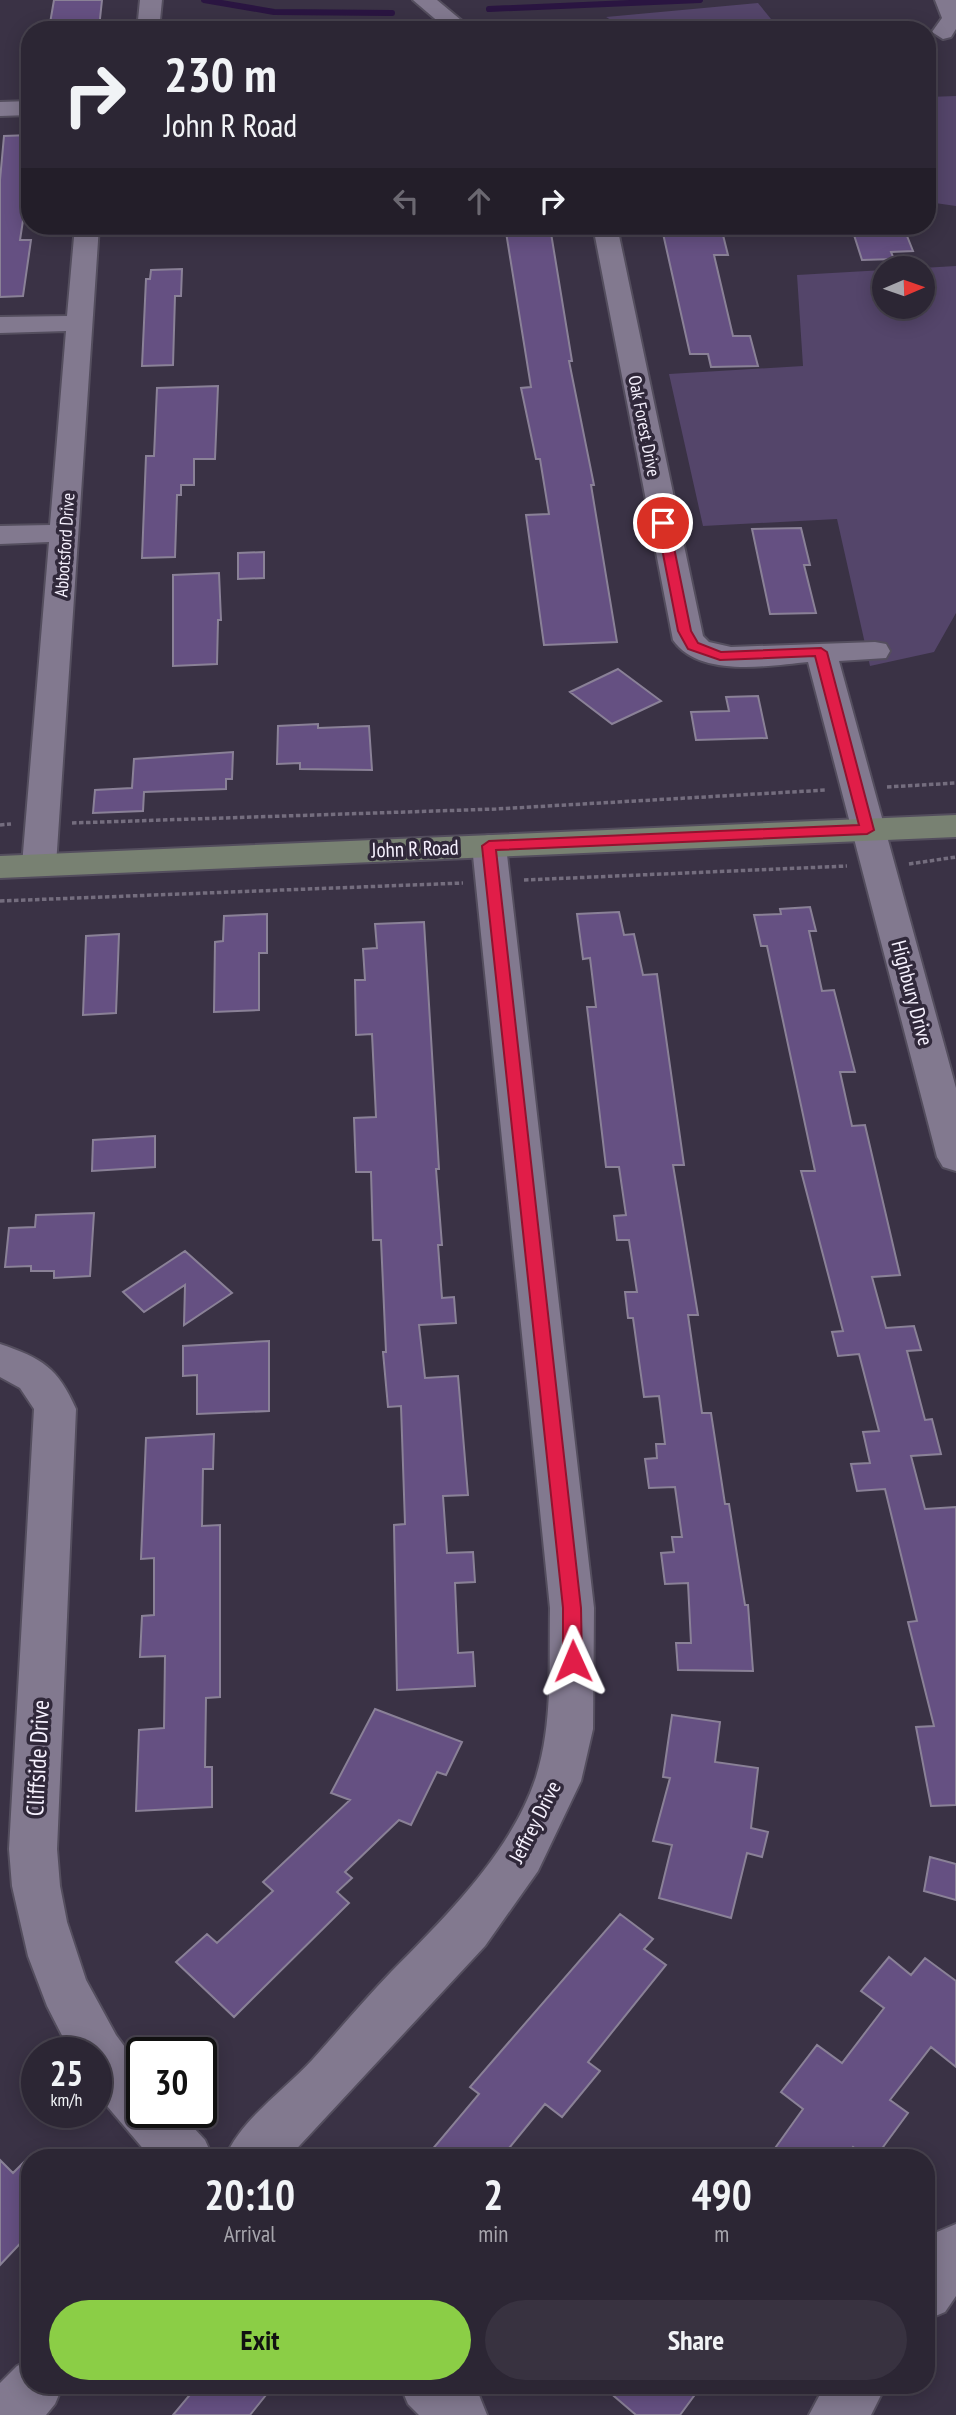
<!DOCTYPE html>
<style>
:root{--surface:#2c2634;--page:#383240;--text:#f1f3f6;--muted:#a6a5ac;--line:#48434f;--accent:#8bce46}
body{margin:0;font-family:"PT Sans Narrow",sans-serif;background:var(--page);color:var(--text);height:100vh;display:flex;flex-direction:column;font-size:26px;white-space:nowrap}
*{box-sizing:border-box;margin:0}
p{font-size:23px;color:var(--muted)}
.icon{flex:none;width:38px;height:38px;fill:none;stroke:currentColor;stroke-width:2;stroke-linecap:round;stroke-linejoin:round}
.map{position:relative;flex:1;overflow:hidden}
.side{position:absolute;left:21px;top:2149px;width:914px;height:245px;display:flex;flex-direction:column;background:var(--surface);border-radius:28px;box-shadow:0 4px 18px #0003,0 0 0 2px var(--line)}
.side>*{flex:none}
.guide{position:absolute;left:21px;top:21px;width:915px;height:214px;border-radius:28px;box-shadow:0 4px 18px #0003,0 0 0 2px var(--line);background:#2c2634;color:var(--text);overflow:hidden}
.needle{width:46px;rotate:88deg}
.buttons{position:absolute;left:872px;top:256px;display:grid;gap:14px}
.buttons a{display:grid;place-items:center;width:63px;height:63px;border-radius:50%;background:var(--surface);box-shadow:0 4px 18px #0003,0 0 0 2px var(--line);font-size:35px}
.speed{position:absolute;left:21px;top:2037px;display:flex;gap:14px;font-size:35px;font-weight:700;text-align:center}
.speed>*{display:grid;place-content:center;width:91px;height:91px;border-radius:50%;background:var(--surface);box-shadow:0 4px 18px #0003,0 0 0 2px var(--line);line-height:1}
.speed small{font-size:18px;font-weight:400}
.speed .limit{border:4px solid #111;border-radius:10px;background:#fff;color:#111}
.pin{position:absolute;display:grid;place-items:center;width:60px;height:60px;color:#fff;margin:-30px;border:4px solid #fff;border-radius:50%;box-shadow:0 2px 7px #0007}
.me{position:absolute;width:77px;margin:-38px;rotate:359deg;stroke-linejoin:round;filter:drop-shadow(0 0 5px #0008)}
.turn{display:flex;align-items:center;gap:24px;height:147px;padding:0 28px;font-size:32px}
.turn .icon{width:91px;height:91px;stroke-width:2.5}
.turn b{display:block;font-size:49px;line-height:60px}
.lanes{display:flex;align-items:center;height:66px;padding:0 28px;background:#0003;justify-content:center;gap:35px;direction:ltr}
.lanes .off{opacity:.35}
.eta{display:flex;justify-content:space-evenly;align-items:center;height:119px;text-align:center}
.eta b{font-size:42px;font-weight:800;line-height:49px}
.action{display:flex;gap:14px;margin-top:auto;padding:14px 28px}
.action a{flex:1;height:80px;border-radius:42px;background:var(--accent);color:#111;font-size:28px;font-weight:800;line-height:80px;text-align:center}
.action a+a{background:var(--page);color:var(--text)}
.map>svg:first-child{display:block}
.green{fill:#54456a}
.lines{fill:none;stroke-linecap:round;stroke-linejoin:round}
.stream{stroke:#2a1541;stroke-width:6}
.building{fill:#655082;stroke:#8a8197;stroke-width:2}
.minor-casing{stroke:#544e5e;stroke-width:4}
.secondary-casing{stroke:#544e5e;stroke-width:4}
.path{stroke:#746d7e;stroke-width:3.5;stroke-dasharray:4.5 2.5;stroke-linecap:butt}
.minor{fill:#82798f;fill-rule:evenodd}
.secondary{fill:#788172;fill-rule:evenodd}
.route{fill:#e11d48;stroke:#92132f;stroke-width:2}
.labels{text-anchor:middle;stroke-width:7;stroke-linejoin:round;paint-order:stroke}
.far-street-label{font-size:18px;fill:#f6f1fe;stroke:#30283a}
.street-label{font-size:21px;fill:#f6f1fe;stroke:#30283a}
.near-street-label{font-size:24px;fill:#f6f1fe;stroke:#30283a}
</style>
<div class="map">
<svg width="956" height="2415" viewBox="0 0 956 2415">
<rect width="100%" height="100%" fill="#3a3245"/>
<path class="green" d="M758 3 780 30H628L606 17Z
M956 96V206L928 202V97Z
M956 266V613L934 652 870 666 837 519 703 526 669 374 803 366 797 275 884 270V306H922V268Z"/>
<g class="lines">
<path class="stream" d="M204 0 274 12 392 13
M489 9 700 0"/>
</g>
<path class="building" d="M54 0H102L99 28 49 29Z
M30 135V175L20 240H31L23 296 0 297V180L4 136Z
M505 226H536L537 234 551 233 572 361H569L594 485H591L617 642 544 645 526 515 549 514 540 459H536L521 388 531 387Z
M873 226H903L913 251 891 252 894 259 862 260 854 235H876Z
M693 228 694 231H722L728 255H714L733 336H750L758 366 711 367 708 354H690L662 229Z
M182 269 181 296H175L173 365 142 366 146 279H150L151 270Z
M218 386 215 459H194V485H181V495H177L175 557 142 558 146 456H154L157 388Z
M801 528 810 565H804L816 613 770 614 752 529Z
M264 552V578L238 579V553Z
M219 573 221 620H218L217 664 173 666V575Z
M618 669 661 701 612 724 570 692Z
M758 696 767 738 696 740 691 712 729 711 726 697Z
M318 724V728L369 726 372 770 300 769V763L277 764 278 726Z
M233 752 232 779H226V789L144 792 143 811 93 813 95 790 132 788 134 759Z
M810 907 816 931H809L822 991 834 990 855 1072H840L852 1126 865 1125 900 1275 872 1277 886 1328 914 1326 921 1350 907 1351 925 1420 932 1419 941 1454 911 1456 925 1509 956 1507V1805L931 1806 916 1727 934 1726 908 1622 917 1621 885 1489 857 1491 851 1464 870 1463 863 1432 879 1431 859 1354 838 1356 832 1332 843 1331 801 1171H815L767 946H761L754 915 781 914 780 909Z
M619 912 624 935 634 934 643 975 657 974 684 1165H673L698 1315H688L702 1413H711L725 1504H729L745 1605H748L753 1671 678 1670 676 1643H691L688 1583 665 1584 661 1553 674 1552 672 1537H682L675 1487 649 1488 645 1459 657 1458 656 1444H665L659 1396 644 1397 633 1318H628L625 1292H637L629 1240H617L614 1216 626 1215 619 1167H606L587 1007H596L590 958 583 959 577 914Z
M267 914V953H259V1010L214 1012 215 942 223 941 224 916Z
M424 922 439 1169H436L442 1245H438L442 1298 454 1297 456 1323 419 1325 425 1378 458 1376 468 1495 443 1496 447 1553 473 1552 475 1582 455 1583 458 1653 473 1652 475 1686 397 1690 394 1525 405 1524 401 1406 388 1407 383 1352H386L381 1240H373L371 1172H356L354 1118 376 1117 372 1034 356 1035 355 980H365L363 949 377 948 375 924Z
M119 934 116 1013 83 1015 86 936Z
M155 1136V1167L92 1171 93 1140Z
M94 1213 90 1276 54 1278V1271H31V1266L5 1267 9 1228 35 1227 36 1215Z
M185 1251 232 1293 184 1325 185 1285 144 1312 123 1292Z
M269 1341V1411L197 1414V1375L183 1376V1346Z
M214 1434 213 1469H203L202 1526 220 1525V1697L206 1698 205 1767H212V1807L136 1811 139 1730 164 1728 165 1656 140 1657 142 1616 154 1615V1558L141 1559 146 1438Z
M375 1709 462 1742 446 1775 437 1772 411 1825 399 1820 345 1872 352 1878 337 1892 349 1903 234 2017 176 1962 207 1934 217 1943 273 1891 263 1882 350 1800 331 1793Z
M672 1715 720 1722 715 1762 758 1768 751 1828 768 1832 762 1857 747 1853 731 1918 659 1898 672 1845 653 1841 670 1778 663 1777Z
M930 1857 956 1864V1900L924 1891Z
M620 1914 653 1939 644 1949 666 1965 588 2062 600 2071 562 2117 545 2104 501 2158H425L479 2094 470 2087Z
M889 1957 911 1975 925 1958 956 1981V2067L931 2047 890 2100 908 2113 875 2158H867L853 2147 845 2158H768L803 2109 781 2092 817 2045 842 2063 884 2008 861 1991Z
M30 2156V2233L0 2265V2160L13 2173Z
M198 2385H274L250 2415H173Z
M601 2385H702L680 2415H636Z"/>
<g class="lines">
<defs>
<path id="minor" d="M140 0H162L159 30H137Z
M413 0H437L473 30H448Z
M935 0H956V29L951 37 943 39 932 32 942 18Z
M30 101V115L0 116V102Z
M75 226H99L56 865 51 873 39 876 27 873 22 865 49 542 0 544V526L50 525 66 331 0 333V317L67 316Z
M593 226H617L703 636 709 642 731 647 875 642 886 644 890 651 886 658 839 661 956 1088V1171L943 1167 937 1157 808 662C769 666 699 678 673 640Z
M489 835 501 838 506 846 594 1608 593 1729 581 1781 538 1871 485 1946 288 2158H225C241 2119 285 2090 313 2059 339 2030 364 2000 391 1972 445 1917 511 1853 536 1777 553 1723 549 1664 550 1608L472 846 477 838Z
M0 1344C42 1358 58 1368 76 1409L57 1849 60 1886 67 1922 86 1980 116 2035 142 2070V2112H179L205 2140 213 2158H151L96 2093V2053H71L47 2006 28 1956 12 1886 9 1849 34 1409 20 1388 0 1377Z
M956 2224V2296L945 2312 926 2320V2248L937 2232Z
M30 2360V2385H63L55 2404 46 2415H0V2383L17 2366Z
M400 2385H468L479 2395 487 2415H419L408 2404Z
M825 2385H886L871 2415H809Z"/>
<path id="secondary" d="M956 815V837L0 878V856Z"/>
</defs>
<use href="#minor" class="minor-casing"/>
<use href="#secondary" class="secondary-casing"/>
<path class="path" d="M887 787 956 783
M72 823 496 809 826 790
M0 825 11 824
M909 864 956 857
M524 880 847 866
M0 901 463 883"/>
<use href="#minor" class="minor"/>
<use href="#secondary" class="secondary"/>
</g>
<path class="route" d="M663 520 669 523 691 631 698 643 721 652 821 648 827 652 874 830 867 834 496 850 581 1608 582 1661 579 1667H566L563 1661V1608L482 846 489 841 859 825 815 656 720 660 688 649 678 631 657 523Z"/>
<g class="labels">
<g class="far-street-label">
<text transform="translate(644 426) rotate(79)" y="6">Oak Forest Drive</text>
<text transform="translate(65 545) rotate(-86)" y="6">Abbotsford Drive</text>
</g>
<g class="street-label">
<text transform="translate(415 849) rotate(-2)" y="7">John R Road</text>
<text transform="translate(912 993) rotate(75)" y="7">Highbury Drive</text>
<text transform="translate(535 1822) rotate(-63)" y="7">Jeffrey Drive</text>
</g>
<g class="near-street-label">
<text transform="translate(38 1758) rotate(-87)" y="8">Cliffside Drive</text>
</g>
</g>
</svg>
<div class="buttons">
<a><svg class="needle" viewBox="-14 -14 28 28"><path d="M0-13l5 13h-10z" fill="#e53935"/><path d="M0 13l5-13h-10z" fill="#a6a5ac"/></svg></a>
</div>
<div class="speed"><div>25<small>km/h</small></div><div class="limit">30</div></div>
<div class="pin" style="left:663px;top:523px;background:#d93025"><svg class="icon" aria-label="arrive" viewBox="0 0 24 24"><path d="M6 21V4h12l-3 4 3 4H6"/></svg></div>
<svg class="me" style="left:573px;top:1661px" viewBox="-20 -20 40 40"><path d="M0-17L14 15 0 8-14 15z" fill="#e11d48" stroke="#fff" stroke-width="4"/></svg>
<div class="guide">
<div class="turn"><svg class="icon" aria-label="right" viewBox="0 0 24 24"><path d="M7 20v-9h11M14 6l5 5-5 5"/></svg><div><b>230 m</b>John R Road</div></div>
<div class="lanes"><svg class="icon off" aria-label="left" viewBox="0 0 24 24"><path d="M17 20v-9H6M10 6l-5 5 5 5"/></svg><svg class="icon off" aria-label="ahead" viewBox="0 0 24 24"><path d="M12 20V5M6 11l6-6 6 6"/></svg><svg class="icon" aria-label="right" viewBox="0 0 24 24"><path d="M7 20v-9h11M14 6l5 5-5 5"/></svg></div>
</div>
<section class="side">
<div class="eta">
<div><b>20:10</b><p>Arrival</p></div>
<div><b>2</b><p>min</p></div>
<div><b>490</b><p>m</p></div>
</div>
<div class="action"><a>Exit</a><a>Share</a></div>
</section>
</div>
